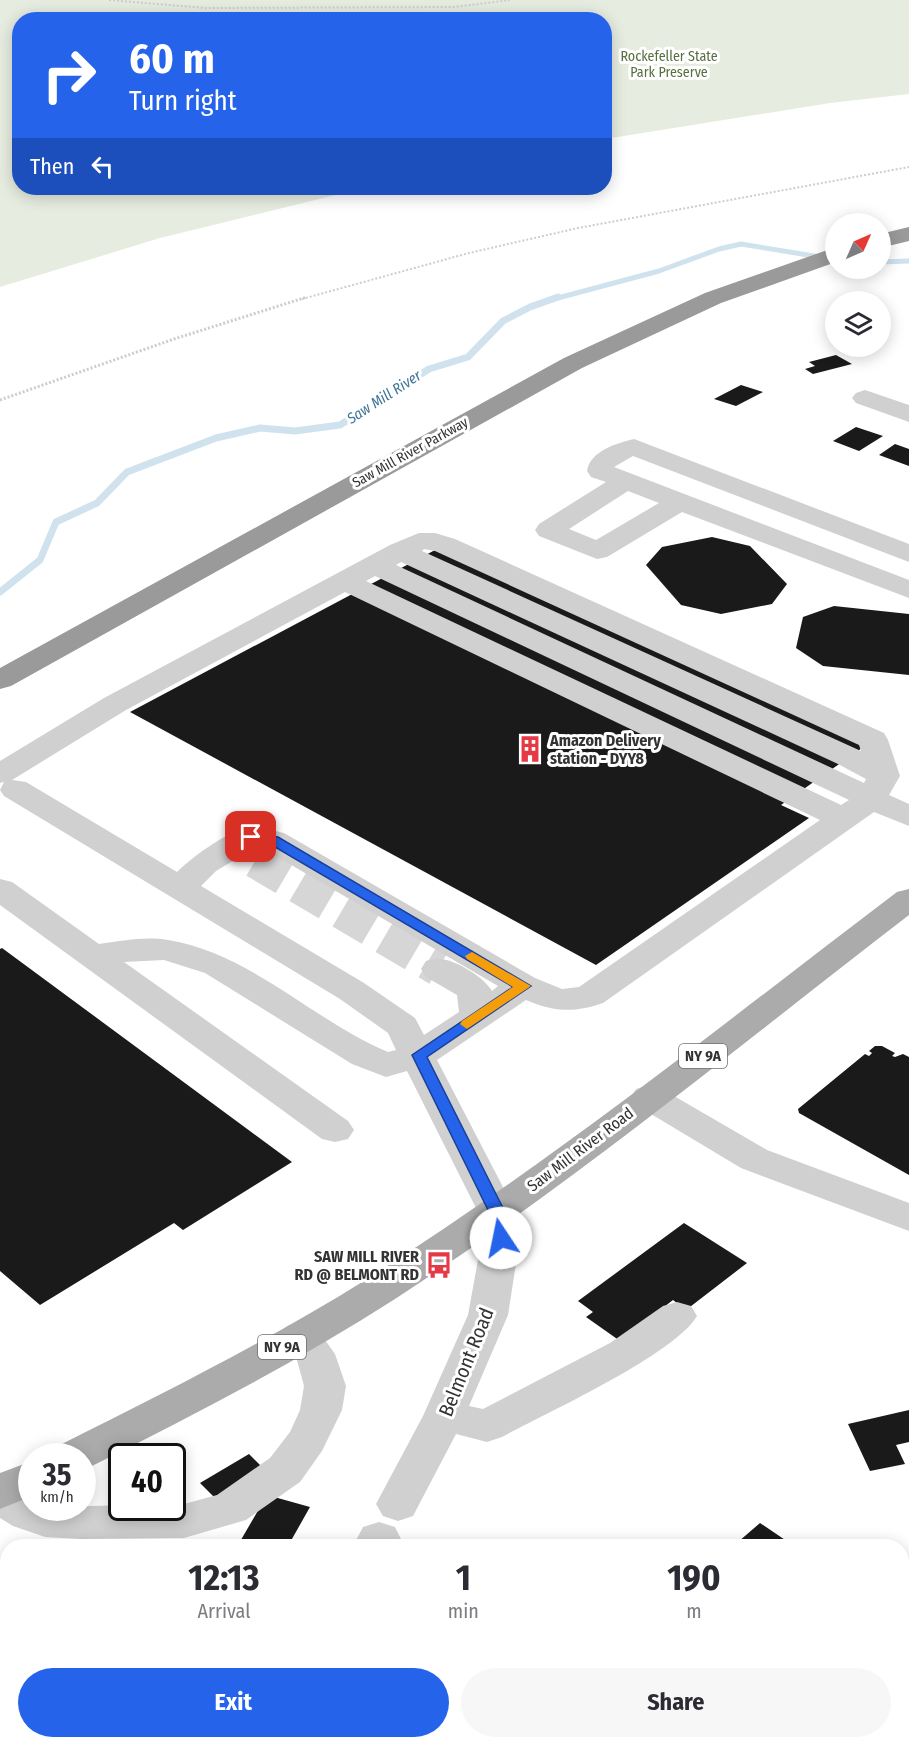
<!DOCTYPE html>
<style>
:root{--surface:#fff;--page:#f7f7f7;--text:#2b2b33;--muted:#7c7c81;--accent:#2563eb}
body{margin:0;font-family:"Fira Sans Condensed",sans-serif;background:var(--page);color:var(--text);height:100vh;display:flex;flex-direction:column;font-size:22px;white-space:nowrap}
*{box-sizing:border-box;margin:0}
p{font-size:20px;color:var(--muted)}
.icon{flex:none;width:33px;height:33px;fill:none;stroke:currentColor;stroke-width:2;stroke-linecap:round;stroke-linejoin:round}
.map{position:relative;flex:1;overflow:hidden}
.panel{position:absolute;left:0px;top:1539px;width:909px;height:210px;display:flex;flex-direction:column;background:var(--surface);border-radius:24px 24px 0 0;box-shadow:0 3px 15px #0003}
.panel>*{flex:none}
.guide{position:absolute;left:12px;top:12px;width:600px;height:183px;border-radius:24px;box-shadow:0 3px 15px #0003;background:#2563eb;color:#fff;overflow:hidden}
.needle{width:39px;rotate:45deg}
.buttons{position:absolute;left:825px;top:213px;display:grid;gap:12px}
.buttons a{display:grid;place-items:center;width:66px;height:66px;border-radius:50%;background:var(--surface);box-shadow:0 3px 15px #0003;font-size:30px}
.speed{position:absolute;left:18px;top:1443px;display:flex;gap:12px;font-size:30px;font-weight:700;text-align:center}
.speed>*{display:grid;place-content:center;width:78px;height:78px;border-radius:50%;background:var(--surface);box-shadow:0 3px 15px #0003;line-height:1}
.speed small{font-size:15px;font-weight:400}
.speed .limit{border:3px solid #111;border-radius:9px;background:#fff;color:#111}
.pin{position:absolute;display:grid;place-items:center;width:51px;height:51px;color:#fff;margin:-26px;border-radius:12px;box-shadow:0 3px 9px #0006}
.me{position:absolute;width:66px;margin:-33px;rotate:349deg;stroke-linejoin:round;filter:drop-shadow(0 0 4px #0008)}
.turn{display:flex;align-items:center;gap:21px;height:126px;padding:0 18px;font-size:27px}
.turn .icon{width:78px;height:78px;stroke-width:2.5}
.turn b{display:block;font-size:42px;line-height:51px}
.then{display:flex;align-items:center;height:57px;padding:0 18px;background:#0003;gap:12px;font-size:22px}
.eta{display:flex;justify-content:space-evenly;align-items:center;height:102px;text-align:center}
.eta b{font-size:36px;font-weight:700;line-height:42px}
.cta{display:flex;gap:12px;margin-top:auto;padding:12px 18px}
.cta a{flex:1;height:69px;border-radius:36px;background:var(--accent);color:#fff;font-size:24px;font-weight:700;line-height:69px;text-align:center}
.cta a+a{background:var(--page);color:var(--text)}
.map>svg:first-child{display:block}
.green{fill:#e6ecdf}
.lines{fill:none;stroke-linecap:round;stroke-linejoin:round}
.stream-far1{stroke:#cfe2ee;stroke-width:5}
.stream{stroke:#cfe2ee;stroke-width:7}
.building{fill:#1a1a1a}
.minor-tunnel{stroke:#d6d6d6;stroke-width:34;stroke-dasharray:34 16;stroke-linecap:butt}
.path-far1{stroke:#cdcdcd;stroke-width:2;stroke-dasharray:2 2;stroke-linecap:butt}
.path{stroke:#cdcdcd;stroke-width:3;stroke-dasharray:2 2;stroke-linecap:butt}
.minor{fill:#d0d0d0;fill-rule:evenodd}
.major{fill:#ababab;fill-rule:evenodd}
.highway{fill:#9a9a9a;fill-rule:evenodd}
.route{fill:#2563eb;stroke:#184099;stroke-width:1.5}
.slow{fill:#f59e0b}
.labels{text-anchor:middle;stroke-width:6;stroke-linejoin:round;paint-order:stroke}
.far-park-label{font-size:14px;fill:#56703f;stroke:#fff}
.far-street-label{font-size:14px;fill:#333;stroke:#fff}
.far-water-label{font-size:15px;font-style:italic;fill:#3f7597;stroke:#fff}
.shield{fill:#fff;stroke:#707070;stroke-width:1.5}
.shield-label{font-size:15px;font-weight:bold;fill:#333}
.poi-label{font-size:16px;font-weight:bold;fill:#333;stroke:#fff;text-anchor:start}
.street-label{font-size:16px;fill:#333;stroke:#fff}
.near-street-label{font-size:20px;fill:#333;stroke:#fff}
</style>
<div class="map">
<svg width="909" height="1749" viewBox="0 0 909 1749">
<rect width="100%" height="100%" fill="#fff"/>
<path class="green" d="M0 0H909V94L830 103 605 139 604 20H20V188H364L160 238 0 287Z"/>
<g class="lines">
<path class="stream-far1" d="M880 262 909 261
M554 299 659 271 719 249 741 244 820 257"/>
<path class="stream" d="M0 592 40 560 56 522 97 503 127 472 216 438 260 428 295 431 340 425 429 369 468 357 503 321 530 307 558 297"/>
</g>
<path class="building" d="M836 355 852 364 813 374 805 369 815 366 809 362Z
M741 385 763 392 736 406 714 399Z
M856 427 883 436 859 451 833 441Z
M895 444 909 449V466L879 455Z
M712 537 750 546 787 584 772 604 721 614 681 605 646 565 662 547Z
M452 541 879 736 781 805 809 818 596 965 130 712Z
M834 606 909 614V675L823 666 796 648 803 617Z
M2 948 292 1162 183 1230 174 1223 40 1305 0 1271V949Z
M875 1046H882L895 1053 892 1056 895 1057 903 1054 909 1057V1175L799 1113 798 1109 865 1054 869 1056 872 1053 869 1051Z
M684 1223 747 1263 686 1310 673 1300 620 1341 586 1317 593 1312 578 1301Z
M909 1410V1442L896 1445 905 1464 870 1471 848 1424Z
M249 1454 270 1475 221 1504 200 1483Z
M267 1495 310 1507 288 1546 238 1545Z
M760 1523 794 1546H738L741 1544 738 1542Z
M8 1701V1742H99L105 1749H0V1705Z"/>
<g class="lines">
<path class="minor-tunnel" d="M255 861 438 969"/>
<path class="path-far1" d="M109 0 206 8 454 7 510 0
M302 299 469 253 578 228 909 167"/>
<path class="path" d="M0 400 174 339 307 297"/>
<path class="minor" d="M865 390 909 405V422L856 403 852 398 856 393Z
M634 439 909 544V562L633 456 614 467 909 580V598L682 512 607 557 597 559 539 536 535 530 539 524 606 482 591 477 587 471C590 451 617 443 634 439ZM628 491 659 503 596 540 569 529Z
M419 533H435L455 539 884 733 888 740 900 776 889 795 909 804V826L874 812 603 1003C575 1013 553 1012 526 1000L437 1060 515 1210 520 1238 508 1315 469 1406 483 1409 610 1343 663 1306 677 1302 691 1306 697 1316C674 1355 546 1413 502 1437L487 1442 456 1434 413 1516 398 1521 383 1516 376 1504 423 1416 468 1315 482 1238 477 1210 407 1071 386 1077 352 1064 205 973 164 960 124 962 348 1121 354 1130 348 1139 335 1142 322 1139 0 905V879L12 882 99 944C121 941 145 936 168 940 252 954 312 1020 388 1052L396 1050 388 1033 340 999 4 796 0 790 4 782 0 783V761L104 698 390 545ZM424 549 435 551 859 745 861 751 422 551ZM401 562 838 764 866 779 864 783 396 565ZM375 576 849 800 841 805 366 581ZM345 592 820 820 579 987 562 989 535 978 284 833C274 831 262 827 251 827 231 828 191 858 177 872L26 782 12 780 126 710ZM256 847 264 849 498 986 492 991C484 977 456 960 440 959 435 958 430 960 426 961L421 969 426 977 457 995 459 1012 424 1035 415 1018 364 983 201 886 216 871Z
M649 1085 662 1089 767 1150 909 1203V1231L741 1168 636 1105 631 1097 636 1089Z
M301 1321 315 1326 335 1354 346 1386 342 1410 322 1451 300 1482 246 1520 184 1538 81 1539 45 1537 13 1526 0 1518V1480L15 1485 32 1495V1508L122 1505V1508H172V1504H184L217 1495 270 1458 290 1432 300 1410 304 1386 297 1360 281 1336 287 1326Z
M379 1522 395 1527 401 1539 397 1546H353L363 1527Z
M909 1591V1632L902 1634V1593Z
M8 1655V1693L0 1694V1656Z
M265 1742H313L312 1749H264Z
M738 1742H790L786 1749H734Z"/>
<path class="major" d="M909 889V915C740 1045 574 1183 395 1299 297 1362 194 1415 90 1467L82 1470V1456H54L60 1445C164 1393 268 1341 367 1279 552 1162 723 1024 897 892Z
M32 1461V1496L0 1509V1473Z"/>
<path class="highway" d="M909 227V241L880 248V234Z
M836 247V262L721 303 582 368 11 686 0 689V668L564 358 705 293Z"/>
</g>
<path class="route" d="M251 833 278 837 531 986 427 1057 504 1210 509 1238 506 1242H495L493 1238 488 1210 412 1055 513 987 270 844 247 840 245 837Z"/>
<path class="slow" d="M472 952 531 986 467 1029 460 1024 462 1021 513 987 467 959 465 956Z"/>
<defs>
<symbol id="building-bare" viewBox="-9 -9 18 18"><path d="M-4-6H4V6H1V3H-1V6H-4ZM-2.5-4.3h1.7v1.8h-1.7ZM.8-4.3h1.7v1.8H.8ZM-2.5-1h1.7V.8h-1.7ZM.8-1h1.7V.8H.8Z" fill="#e63946" stroke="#fff" stroke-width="2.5" paint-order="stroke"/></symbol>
<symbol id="bus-bare" viewBox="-9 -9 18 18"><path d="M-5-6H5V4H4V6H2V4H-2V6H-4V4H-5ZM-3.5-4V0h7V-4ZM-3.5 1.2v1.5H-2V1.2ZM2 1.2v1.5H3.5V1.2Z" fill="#e63946" stroke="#fff" stroke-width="2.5" paint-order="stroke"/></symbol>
</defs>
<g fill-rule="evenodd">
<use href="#building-bare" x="511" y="730" width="38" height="38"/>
<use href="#bus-bare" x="420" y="1246" width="38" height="38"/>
</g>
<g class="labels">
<g class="far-park-label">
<text x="669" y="61">Rockefeller State<tspan x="669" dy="16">Park Preserve</tspan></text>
</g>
<g class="far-street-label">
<text transform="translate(410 452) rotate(-29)" y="5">Saw Mill River Parkway</text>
</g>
<g class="far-water-label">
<text transform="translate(384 397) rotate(-33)" y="5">Saw Mill River</text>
</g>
<g class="shield">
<rect x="679" y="1044" width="48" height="24" rx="4.5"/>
<rect x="258" y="1335" width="48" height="24" rx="4.5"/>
</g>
<g class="shield-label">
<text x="703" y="1061">NY 9A</text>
<text x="282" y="1352">NY 9A</text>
</g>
<g class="poi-label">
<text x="550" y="746">Amazon Delivery<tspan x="550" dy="18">station - DYY8</tspan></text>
<text x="419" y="1262" text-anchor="end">SAW MILL RIVER<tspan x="419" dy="18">RD @ BELMONT RD</tspan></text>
</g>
<g class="street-label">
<text transform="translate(580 1149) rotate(-37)" y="6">Saw Mill River Road</text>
</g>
<g class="near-street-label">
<text transform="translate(466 1362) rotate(-68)" y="7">Belmont Road</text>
</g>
</g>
</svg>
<div class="buttons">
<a><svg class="needle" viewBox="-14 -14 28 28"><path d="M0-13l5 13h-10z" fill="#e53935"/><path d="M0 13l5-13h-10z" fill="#7c7c81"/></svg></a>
<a><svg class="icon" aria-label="layers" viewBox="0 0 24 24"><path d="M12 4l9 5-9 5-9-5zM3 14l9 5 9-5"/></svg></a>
</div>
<div class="speed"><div>35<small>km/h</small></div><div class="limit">40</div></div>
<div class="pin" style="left:251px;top:837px;background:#d93025"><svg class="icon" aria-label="arrive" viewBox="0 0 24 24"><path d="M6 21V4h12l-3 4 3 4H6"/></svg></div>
<svg class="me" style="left:501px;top:1238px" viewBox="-20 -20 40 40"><circle r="19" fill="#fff"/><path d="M0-13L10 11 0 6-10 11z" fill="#2563eb"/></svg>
<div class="guide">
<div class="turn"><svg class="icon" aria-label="right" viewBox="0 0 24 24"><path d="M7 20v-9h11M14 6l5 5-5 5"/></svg><div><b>60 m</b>Turn right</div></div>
<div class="then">Then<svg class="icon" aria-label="left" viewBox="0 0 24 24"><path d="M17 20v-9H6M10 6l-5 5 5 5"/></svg></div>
</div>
<section class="panel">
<div class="eta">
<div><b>12:13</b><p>Arrival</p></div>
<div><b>1</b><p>min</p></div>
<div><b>190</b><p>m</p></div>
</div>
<div class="cta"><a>Exit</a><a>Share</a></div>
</section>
</div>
